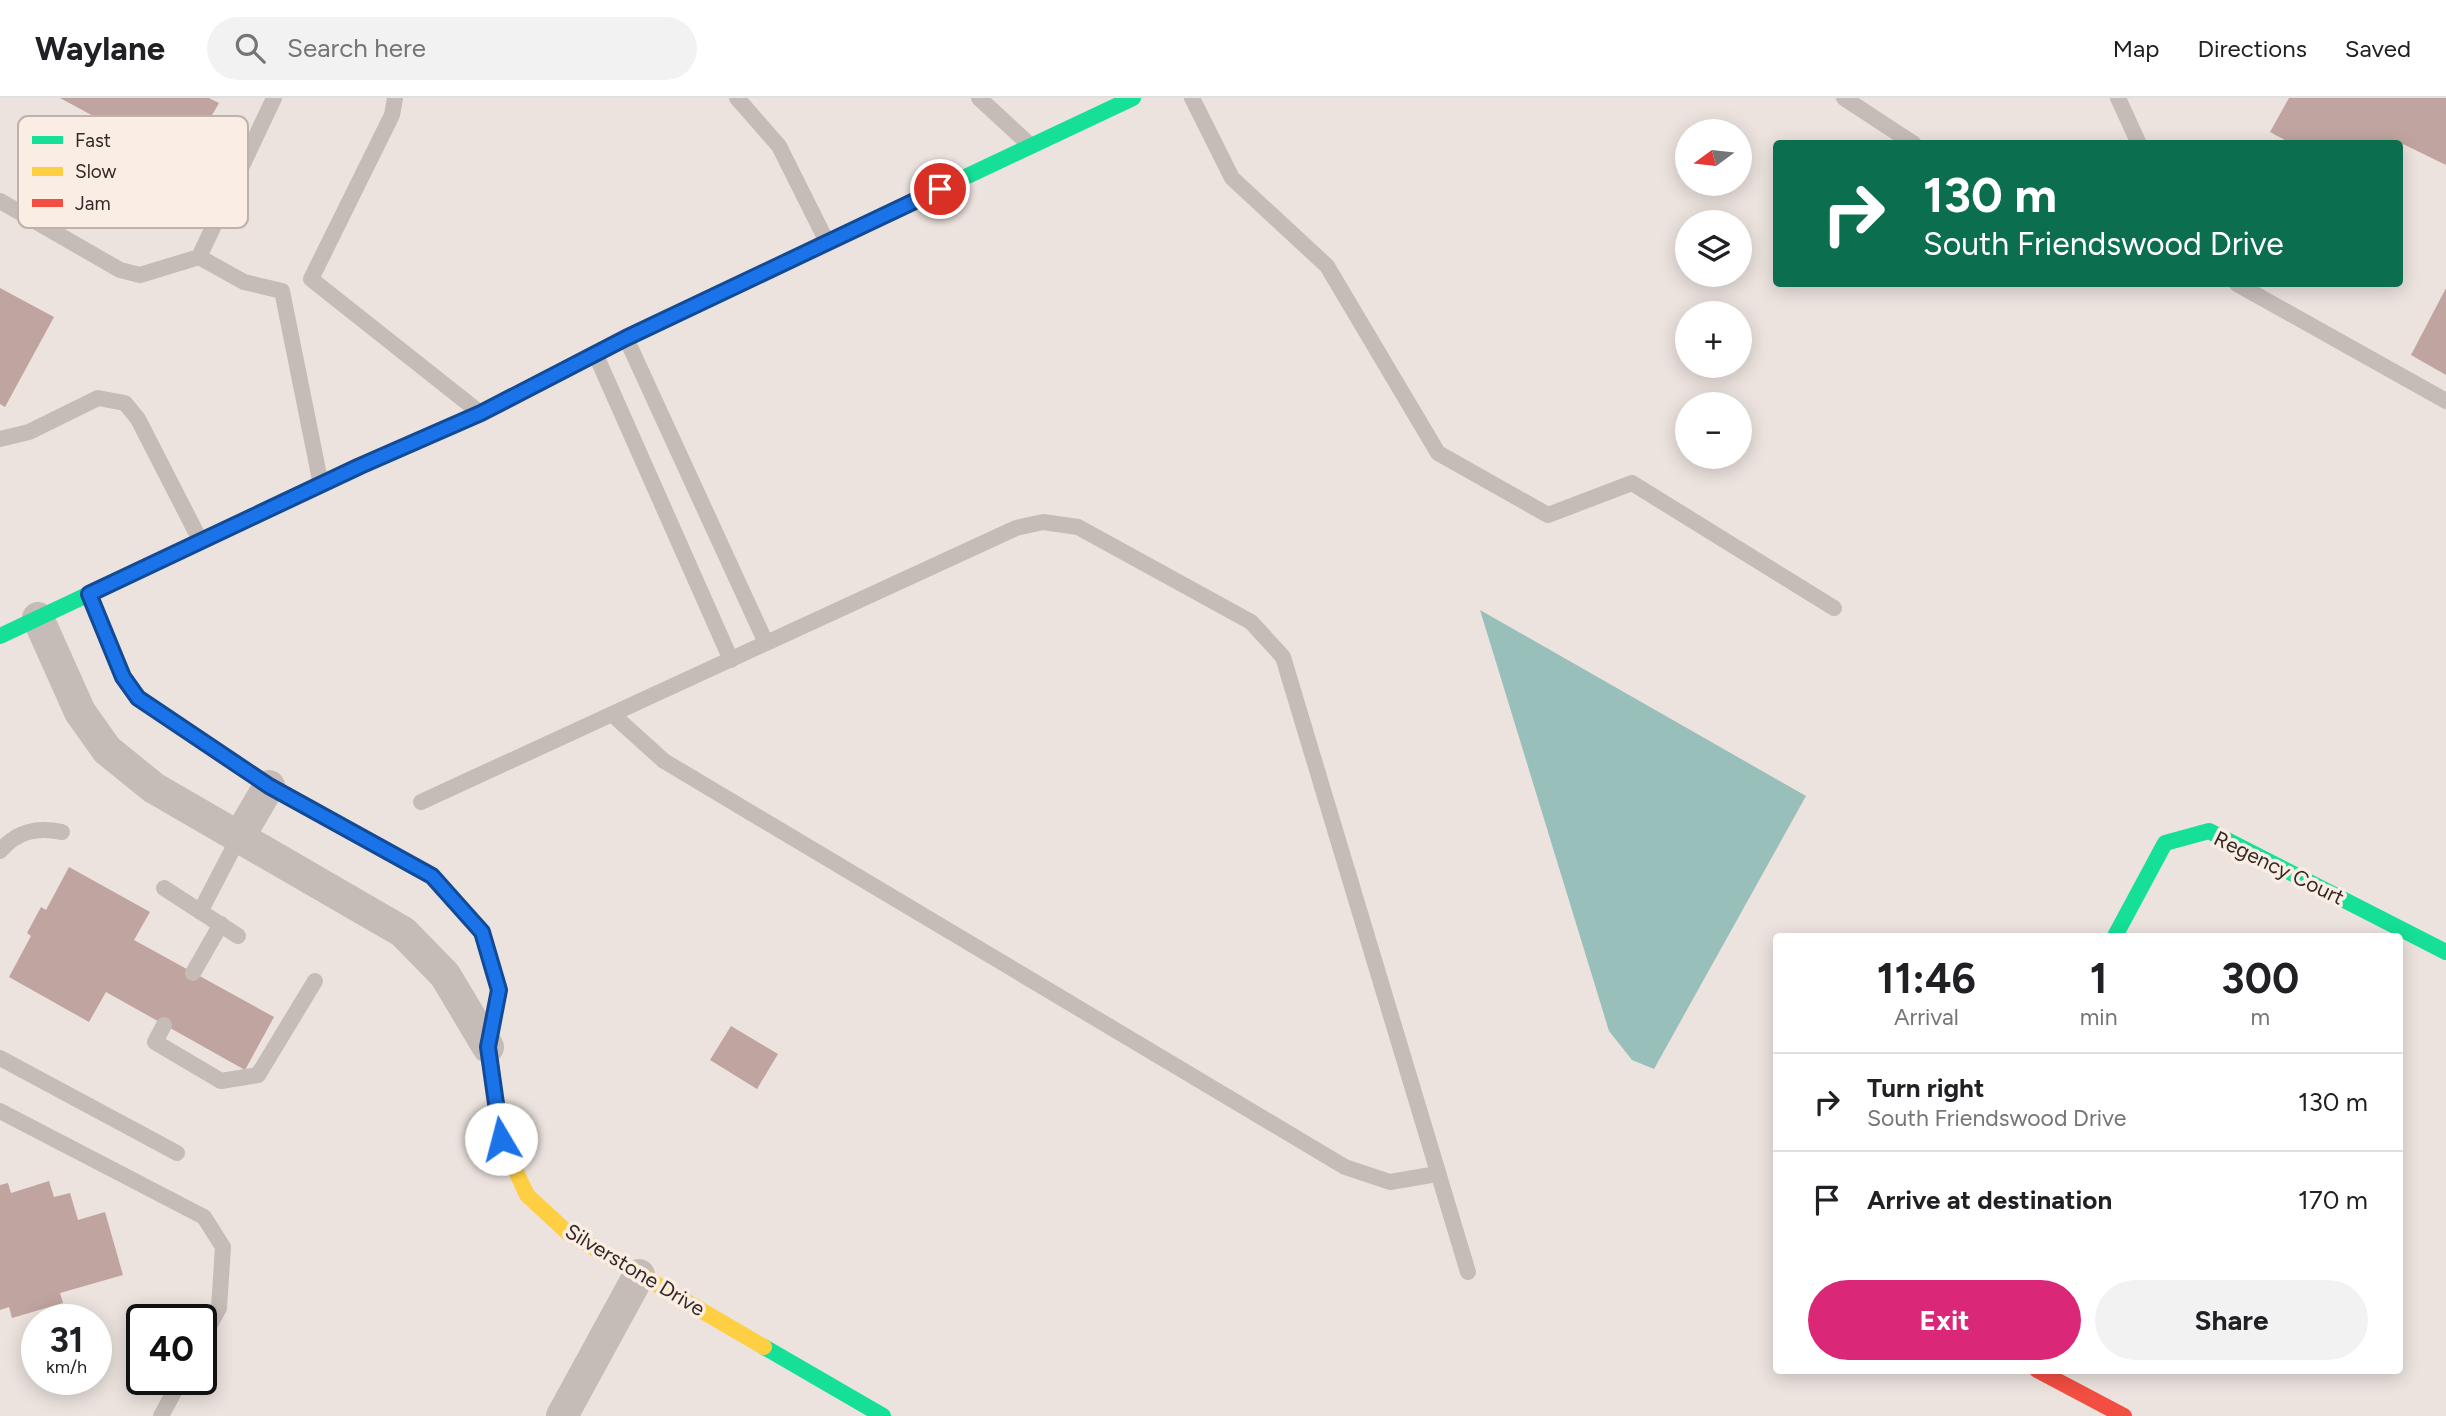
<!DOCTYPE html>
<meta charset="utf-8">
<style>
:root{--surface:#fff;--page:#f2f2f2;--text:#202124;--muted:#757577;--line:#e0e0e0;--accent:#db2777}
body{margin:0;font-family:Figtree,sans-serif;background:var(--page);color:var(--text);height:100vh;display:flex;flex-direction:column;font-size:26px;white-space:nowrap}
*{box-sizing:border-box;margin:0}
p{font-size:23px;color:var(--muted)}
.icon{flex:none;width:38px;height:38px;fill:none;stroke:currentColor;stroke-width:2;stroke-linecap:round;stroke-linejoin:round}
.map{position:relative;flex:1;overflow:hidden}
.sheet{position:absolute;left:1773px;top:835px;width:630px;height:441px;display:flex;flex-direction:column;background:var(--surface);border-radius:7px;box-shadow:0 4px 18px #0003}
.sheet>*{flex:none}
.hud{position:absolute;left:1773px;top:42px;width:630px;height:147px;border-radius:7px;box-shadow:0 4px 18px #0003;background:#0b6e4f;color:#fff;overflow:hidden}
.needle{width:46px;rotate:255deg}
.controls{position:absolute;left:1675px;top:21px;display:grid;gap:14px}
.controls a{display:grid;place-items:center;width:77px;height:77px;border-radius:50%;background:var(--surface);box-shadow:0 4px 18px #0003;font-size:35px}
.speed{position:absolute;left:21px;top:1206px;display:flex;gap:14px;font-size:35px;font-weight:700;text-align:center}
.speed>*{display:grid;place-content:center;width:91px;height:91px;border-radius:50%;background:var(--surface);box-shadow:0 4px 18px #0003;line-height:1}
.speed small{font-size:18px;font-weight:400}
.speed .limit{border:4px solid #111;border-radius:10px;background:#fff;color:#111}
.pin{position:absolute;display:grid;place-items:center;width:60px;height:60px;color:#fff;margin:-30px;border:4px solid #fff;border-radius:50%;box-shadow:0 2px 7px #0007}
.me{position:absolute;width:77px;margin:-38px;rotate:352deg;stroke-linejoin:round;filter:drop-shadow(0 0 5px #0008)}
.turn{display:flex;align-items:center;gap:24px;height:147px;padding:0 35px;font-size:32px}
.turn .icon{width:91px;height:91px;stroke-width:2.5}
.turn b{display:block;font-size:49px;line-height:60px}
.eta{display:flex;justify-content:space-evenly;align-items:center;height:119px;text-align:center}
.eta b{font-size:42px;font-weight:700;line-height:49px}
.action{display:flex;gap:14px;margin-top:auto;padding:14px 35px}
.action a{flex:1;height:80px;border-radius:42px;background:var(--accent);color:#fff;font-size:28px;font-weight:700;line-height:80px;text-align:center}
.action a+a{background:var(--page);color:var(--text)}
ul{padding:0;list-style:none}
li{display:flex;align-items:center;gap:21px;height:98px;padding:0 35px;border-top:2px solid var(--line)}
li div{flex:1}
li b{display:block;font-size:26px}
li em{font-style:normal}
header{display:flex;align-items:center;gap:42px;box-sizing:border-box;height:98px;padding:0 35px;background:var(--surface);border-bottom:2px solid var(--line)}
header strong{font-size:33px}
nav{display:flex;gap:38px;margin-inline-start:auto;font-size:24px}
.search{width:490px;height:63px;background:var(--page);display:flex;align-items:center;gap:18px;box-sizing:border-box;padding:0 24px;border-radius:38px;color:var(--muted);font-size:26px}
.map>svg:first-child{display:block}
.water{fill:#99bfba}
.building{fill:#c0a49f}
.lines{fill:none;stroke-linecap:round;stroke-linejoin:round}
.lane{stroke:#c5bcb7;stroke-width:16}
.street{stroke:#c5bcb7;stroke-width:32}
.fast{stroke:#16e098;stroke-width:16}
.slow{stroke:#ffcf43;stroke-width:16}
.jam{stroke:#f24e42;stroke-width:16}
.route-casing{stroke:#114b97;stroke-width:18}
.route{stroke:#1a73e8;stroke-width:12}
.labels{text-anchor:middle;stroke-width:7;stroke-linejoin:round;paint-order:stroke}
.street-label{font-size:21px;fill:#352826;stroke:#faede4}
.key{fill:#faede4;stroke:#bfb2ab;stroke-width:2}
.key-label{font-size:19px;fill:#352826}
</style>
<header>
<strong>Waylane</strong>
<div class="search"><svg class="icon" aria-label="search" viewBox="0 0 24 24"><circle cx="10" cy="10" r="6"/><path d="M15 15l6 6"/></svg>Search here</div>
<nav><a>Map</a><a>Directions</a><a>Saved</a></nav>
</header>
<div class="map">
<svg width="2446" height="1318" viewBox="0 0 2446 1318">
<rect width="100%" height="100%" fill="#ece3de"/>
<path class="water" d="M1480 512 1806 698 1654 971 1632 962 1609 933Z"/>
<path class="building" d="M60 0H209L219 5 207 26 194 18 171 60Z
M2289 0H2446V67L2403 46 2399 53V46H2292L2270 34Z
M0 190 54 219 5 309 0 306Z
M2446 190V277L2411 257Z
M69 769 150 814 134 842 274 919 245 972 106 894 89 924 9 879 31 838 27 835 41 809 46 812Z
M731 928 778 956 757 991 710 962Z
M49 1083 54 1099 70 1095 78 1122 105 1114 123 1177 60 1195 63 1205 12 1220 9 1209 0 1212V1087L8 1085 11 1095Z"/>
<g class="lines">
<path class="lane" d="M395 0 392 17 311 181 479 314
M737 0 779 48 827 144
M979 0 1031 48
M1192 0 1232 80 1327 168 1438 355 1548 417 1632 385 1834 510
M1844 0 1914 46
M2118 0 2139 46
M0 103 120 172 140 177 199 159 244 184 282 193 321 387
M199 159 274 0
M2237 186 2446 303
M626 240 766 545
M595 255 731 562
M0 341 29 334 98 300 125 305 138 321 201 444
M613 617 664 663 1345 1069 1390 1084 1437 1076
M421 704 1016 430 1043 424 1078 429 1251 524 1283 559 1468 1174
M0 753C17 733 37 729 62 734
M164 790 238 838
M200 814 239 739
M193 875 221 826
M164 927 155 944 221 983 258 977 315 883
M0 960 177 1055
M0 1013 204 1119 223 1149 219 1210 201 1243
M161 1318 181 1281"/>
<path class="street" d="M38 520 80 614 107 652 154 690 403 834 445 877 488 949
M239 739 269 688
M562 1318 639 1177"/>
<path class="fast" d="M906 107 1133 0
M89 496 123 578 138 600 269 688 432 778 482 834 499 892 488 949 499 1024
M0 538 360 368 479 316
M2115 838 2165 745 2209 733 2446 854
M764 1249 883 1318"/>
<path class="slow" d="M479 316 626 240 906 107
M499 1024 501 1041 527 1097 567 1134 764 1249"/>
<path class="jam" d="M2037 1272 2124 1318"/>
</g>
<g class="lines">
<defs>
<path id="route" d="M501 1041 488 949 499 892 482 834 432 778 269 688 138 600 123 579 89 496 360 368 481 315 626 240 940 91"/>
</defs>
<use href="#route" class="route-casing"/>
<use href="#route" class="route"/>
</g>
<g class="labels">
<g class="street-label">
<text transform="translate(2279 770) rotate(26)" y="7">Regency Court</text>
<text transform="translate(635 1172) rotate(31)" y="7">Silverstone Drive</text>
</g>
</g>
<rect x="18" y="18" width="230" height="112" rx="10" class="key"/>
<rect x="32" y="38" width="31" height="8" fill="#16e098"/>
<rect x="32" y="69" width="31" height="9" fill="#ffcf43"/>
<rect x="32" y="101" width="31" height="8" fill="#f24e42"/>
<g class="key-label">
<text x="75" y="49">Fast</text>
<text x="75" y="80">Slow</text>
<text x="75" y="112">Jam</text>
</g>
</svg>
<div class="controls">
<a><svg class="needle" viewBox="-14 -14 28 28"><path d="M0-13l5 13h-10z" fill="#e53935"/><path d="M0 13l5-13h-10z" fill="#757577"/></svg></a>
<a><svg class="icon" aria-label="layers" viewBox="0 0 24 24"><path d="M12 4l9 5-9 5-9-5zM3 14l9 5 9-5"/></svg></a>
<a>+</a>
<a>−</a>
</div>
<div class="speed"><div>31<small>km/h</small></div><div class="limit">40</div></div>
<div class="pin" style="left:940px;top:91px;background:#d93025"><svg class="icon" aria-label="arrive" viewBox="0 0 24 24"><path d="M6 21V4h12l-3 4 3 4H6"/></svg></div>
<svg class="me" style="left:501px;top:1041px" viewBox="-20 -20 40 40"><circle r="19" fill="#fff"/><path d="M0-13L10 11 0 6-10 11z" fill="#1a73e8"/></svg>
<div class="hud">
<div class="turn"><svg class="icon" aria-label="right" viewBox="0 0 24 24"><path d="M7 20v-9h11M14 6l5 5-5 5"/></svg><div><b>130 m</b>South Friendswood Drive</div></div>
</div>
<section class="sheet">
<div class="eta">
<div><b>11:46</b><p>Arrival</p></div>
<div><b>1</b><p>min</p></div>
<div><b>300</b><p>m</p></div>
</div>
<ul>
<li><svg class="icon" aria-label="right" viewBox="0 0 24 24"><path d="M7 20v-9h11M14 6l5 5-5 5"/></svg><div><b>Turn right</b><p>South Friendswood Drive</p></div><em>130 m</em></li>
<li><svg class="icon" aria-label="arrive" viewBox="0 0 24 24"><path d="M6 21V4h12l-3 4 3 4H6"/></svg><div><b>Arrive at destination</b></div><em>170 m</em></li>
</ul>
<div class="action"><a>Exit</a><a>Share</a></div>
</section>
</div>
